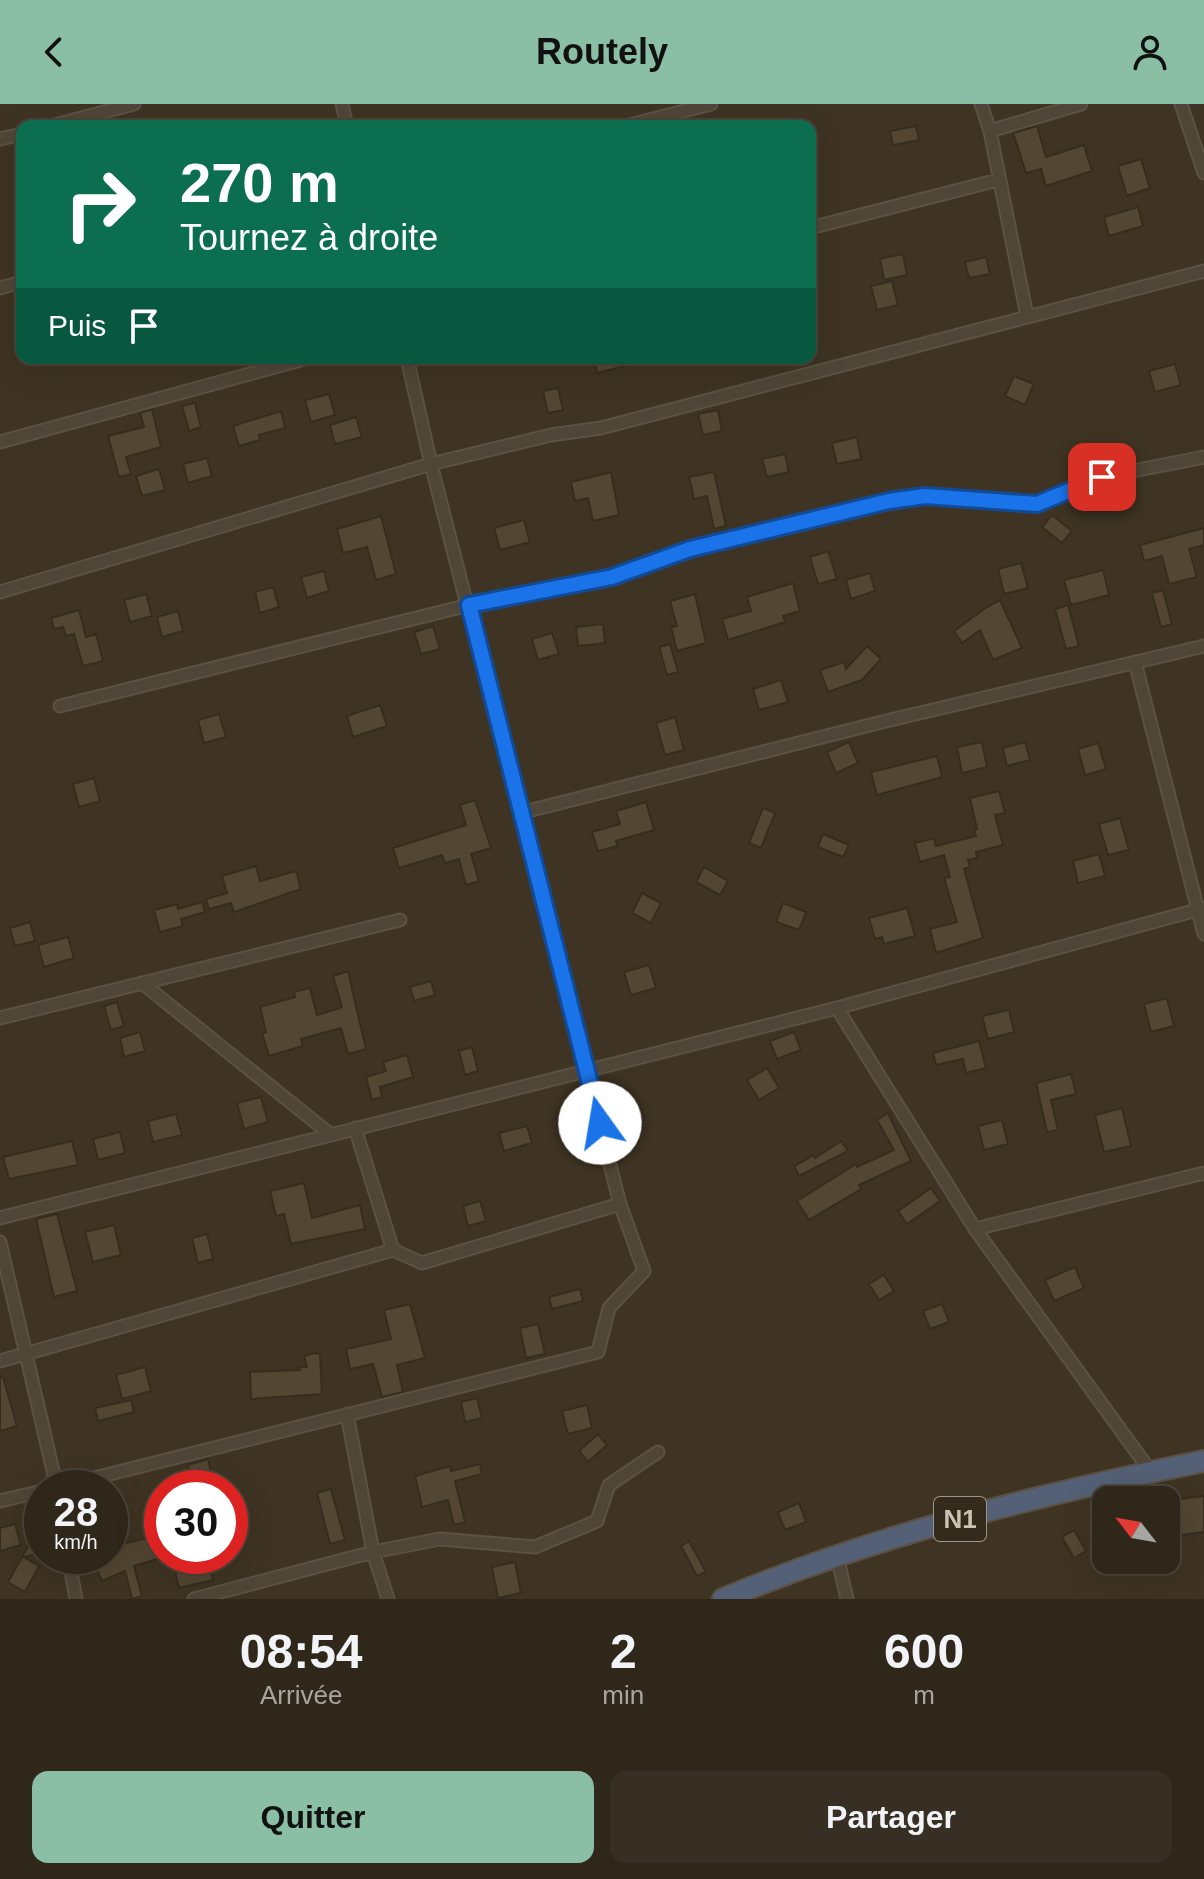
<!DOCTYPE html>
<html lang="fr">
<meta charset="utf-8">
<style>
:root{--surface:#2f271a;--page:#372f23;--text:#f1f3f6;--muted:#a7a5a2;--line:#4a4439;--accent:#8abfa5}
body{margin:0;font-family:Helvetica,sans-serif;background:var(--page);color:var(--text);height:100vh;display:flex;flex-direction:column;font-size:30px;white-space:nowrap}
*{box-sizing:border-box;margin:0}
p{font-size:26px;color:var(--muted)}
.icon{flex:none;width:44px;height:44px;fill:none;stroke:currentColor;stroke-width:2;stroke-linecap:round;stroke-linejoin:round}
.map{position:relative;height:1495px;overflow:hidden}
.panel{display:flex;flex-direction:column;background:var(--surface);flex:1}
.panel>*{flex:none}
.hud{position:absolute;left:16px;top:16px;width:800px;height:244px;border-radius:16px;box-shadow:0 8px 32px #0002,0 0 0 2px var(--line);background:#0b6e4f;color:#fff;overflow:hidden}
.needle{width:52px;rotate:301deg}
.fabs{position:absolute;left:1092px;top:1382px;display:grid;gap:16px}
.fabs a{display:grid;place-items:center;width:88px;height:88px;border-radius:16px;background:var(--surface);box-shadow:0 8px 32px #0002,0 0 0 2px var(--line);font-size:40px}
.speed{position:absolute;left:24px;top:1366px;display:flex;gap:16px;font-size:40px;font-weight:700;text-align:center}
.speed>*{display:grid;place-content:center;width:104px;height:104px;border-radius:50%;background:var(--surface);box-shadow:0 8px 32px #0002,0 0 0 2px var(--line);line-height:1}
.speed small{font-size:20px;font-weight:400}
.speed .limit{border:12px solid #d22;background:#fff;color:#111}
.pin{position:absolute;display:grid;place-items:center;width:68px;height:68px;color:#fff;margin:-34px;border-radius:16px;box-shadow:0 4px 12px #0006}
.me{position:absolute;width:88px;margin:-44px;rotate:347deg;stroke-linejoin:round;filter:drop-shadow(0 0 6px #0008)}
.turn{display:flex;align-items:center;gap:28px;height:168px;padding:0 32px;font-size:36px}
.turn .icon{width:104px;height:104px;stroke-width:2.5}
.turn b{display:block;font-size:56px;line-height:68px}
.then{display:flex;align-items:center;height:76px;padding:0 32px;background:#0003;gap:16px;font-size:30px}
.eta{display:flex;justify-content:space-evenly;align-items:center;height:136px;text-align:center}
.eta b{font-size:48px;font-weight:800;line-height:56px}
.primary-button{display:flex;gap:16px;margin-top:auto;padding:16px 32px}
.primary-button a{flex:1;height:92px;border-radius:16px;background:var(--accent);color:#111;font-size:32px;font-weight:800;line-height:92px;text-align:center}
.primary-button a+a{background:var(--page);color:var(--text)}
header{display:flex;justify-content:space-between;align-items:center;height:104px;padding:0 32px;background:var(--accent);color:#111;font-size:36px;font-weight:800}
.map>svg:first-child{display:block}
.building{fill:#534632;stroke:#362d1e;stroke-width:2}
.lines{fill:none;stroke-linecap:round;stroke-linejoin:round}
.street-casing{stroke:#5b5243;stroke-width:15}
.highway-casing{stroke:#5a5142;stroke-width:24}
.street{stroke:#4f4637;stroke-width:11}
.highway{stroke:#546075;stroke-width:20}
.route-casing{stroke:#114b97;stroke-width:20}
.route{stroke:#1a73e8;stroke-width:14}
.labels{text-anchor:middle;stroke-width:8;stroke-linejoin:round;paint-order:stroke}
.shield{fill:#342b1c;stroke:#9d9586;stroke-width:2}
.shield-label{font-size:26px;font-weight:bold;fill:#cac2b3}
</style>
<header><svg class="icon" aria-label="back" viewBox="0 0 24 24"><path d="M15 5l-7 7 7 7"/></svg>Routely<svg class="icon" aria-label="person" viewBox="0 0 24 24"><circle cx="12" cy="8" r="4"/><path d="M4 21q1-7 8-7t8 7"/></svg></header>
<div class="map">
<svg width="1204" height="1495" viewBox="0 0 1204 1495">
<rect width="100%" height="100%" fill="#3f3423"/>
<path class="building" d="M916 22 919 36 893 41 890 27Z
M1037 22 1046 53 1084 41 1092 67 1046 82 1041 65 1026 69 1013 29Z
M1141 55 1150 84 1127 92 1118 62Z
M1138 103 1143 122 1109 132 1104 113Z
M903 150 907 171 884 176 880 155Z
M986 153 990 170 969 174 965 158Z
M892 177 898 201 877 206 871 182Z
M594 254H641V258L597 269Z
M1175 260 1181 281 1155 288 1149 267Z
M1014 272 1034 280 1025 301 1005 292Z
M558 284 563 306 548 309 543 287Z
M329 290 335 311 311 318 305 296Z
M195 299 201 323 189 327 182 302Z
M152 305 161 343 126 353 131 370 119 373 108 332 144 323 140 309Z
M718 306 722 327 703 331 698 310Z
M281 307 285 324 259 331 260 336 239 342 233 322Z
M356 313 362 333 335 340 330 321Z
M857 333 861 355 837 360 832 339Z
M785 350 789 368 767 373 762 355Z
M207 354 212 372 188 379 183 360Z
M159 365 165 386 142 392 136 372Z
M611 368 619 411 593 417 588 394 575 397 571 378Z
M714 368 726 422 714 425 707 392 694 395 689 373Z
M1052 411 1072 427 1062 439 1042 423Z
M381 412 396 470 376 476 367 443 343 449 337 425Z
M524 416 530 438 500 446 494 424Z
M1204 424V441L1189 445 1197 473 1169 480 1162 452 1144 457 1140 441Z
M828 447 837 475 818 480 810 453Z
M1021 459 1028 484 1004 490 998 465Z
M1103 466 1109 491 1071 501 1064 476Z
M324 467 329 487 307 494 301 473Z
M870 469 875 487 851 495 846 476Z
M793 479 800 507 783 512 785 518 728 536 722 515 751 507 747 493Z
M273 483 279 503 260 509 255 488Z
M1163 486 1172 520 1161 523 1152 489Z
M146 490 152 512 130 518 124 496Z
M695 490 706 539 677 547 671 523 677 522 670 497Z
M1000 496 1022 544 993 556 980 526 962 539 954 527 984 505Z
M1068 501 1079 542 1066 545 1055 505Z
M79 506 86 533 96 530 103 557 83 562 74 530 66 532 63 523 54 525 51 514Z
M178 507 183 527 162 533 157 513Z
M603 520 605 539 578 542 576 523Z
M433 522 440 545 421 550 414 528Z
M552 529 559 550 538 556 532 535Z
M670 540 678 568 667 571 659 543Z
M867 542 881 555 862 576 828 588 820 566 844 558 846 565Z
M781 576 788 598 759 606 753 585Z
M380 601 387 622 353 633 347 612Z
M219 610 226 633 204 639 198 616Z
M675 613 684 646 665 651 656 619Z
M849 638 858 659 836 669 827 648Z
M982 638 987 663 962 669 957 643Z
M1025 638 1030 656 1007 662 1003 644Z
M1098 639 1106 665 1085 671 1078 645Z
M937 652 942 673 877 691 871 668Z
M94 674 100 697 79 703 73 680Z
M999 687 1005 709 995 711 1003 741 976 748 977 754 968 756 970 763 964 765 983 834 936 849 930 825 957 818 944 774 950 773 944 751 920 758 915 739 934 734 936 742 976 732 974 726 977 725 970 694Z
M475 696 491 744 471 750 479 777 466 781 459 755 445 759 442 751 399 764 393 744 466 721 460 701Z
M646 698 654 726 616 737 618 742 598 747 592 728 620 720 616 707Z
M763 704 775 709 761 744 749 739Z
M1120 714 1129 746 1108 751 1099 720Z
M823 730 849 741 843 753 818 743Z
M1099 750 1105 772 1078 779 1073 757Z
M256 762 260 777 296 767 301 785 234 808 231 799 209 805 206 795 227 789 222 772Z
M704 763 728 777 720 791 696 778Z
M642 789 661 799 651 819 632 809Z
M202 798 205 808 181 815 183 822 160 828 154 806 177 800 178 805Z
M783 799 806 808 799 826 776 818Z
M907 804 915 832 884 840 882 833 875 835 869 814Z
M30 818 35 837 15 842 10 824Z
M68 833 74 854 44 863 38 841Z
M649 861 656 884 631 891 624 868Z
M348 867 366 945 348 950 341 924 301 935 303 942 269 952 262 929 266 928 260 903 295 893 294 888 310 884 317 911 340 904 342 903 333 872Z
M431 877 435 891 414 897 410 883Z
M1167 894 1174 922 1151 928 1144 900Z
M117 898 124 922 111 926 104 902Z
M1009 906 1014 928 988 935 982 912Z
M140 928 145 947 124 953 120 934Z
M794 928 801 946 777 955 770 937Z
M979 937 986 964 966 969 963 955 936 961 933 949Z
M472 943 478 967 465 971 459 947Z
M407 951 413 973 380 983 382 993 372 996 366 973 386 967 383 958Z
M767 964 779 984 759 996 747 976Z
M1071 970 1076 990 1051 996 1058 1026 1047 1028 1036 979Z
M261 993 268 1018 244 1025 237 999Z
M1122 1004 1131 1042 1104 1048 1095 1011Z
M888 1009 911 1057 859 1081 861 1085 809 1116 797 1097 856 1060 857 1063 894 1046 877 1016Z
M176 1010 182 1031 153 1038 148 1017Z
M1002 1016 1008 1040 984 1046 978 1022Z
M527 1022 532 1039 504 1047 499 1029Z
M120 1028 125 1049 98 1056 93 1035Z
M72 1037 78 1061 9 1075 3 1053Z
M841 1037 848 1047 799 1072 794 1062 814 1051 815 1054Z
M304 1079 312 1114 360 1101 365 1125 291 1140 284 1110 276 1112 270 1087Z
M931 1084 940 1097 907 1120 898 1107Z
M480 1097 486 1117 468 1122 463 1102Z
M57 1110 77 1187 54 1193 36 1115Z
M114 1121 121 1151 93 1158 85 1128Z
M207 1130 213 1155 198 1159 192 1134Z
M1075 1163 1084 1184 1054 1197 1045 1176Z
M884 1171 894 1187 879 1196 869 1180Z
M580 1185 583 1197 552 1205 549 1193Z
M410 1200 425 1254 397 1261 403 1288 382 1293 373 1260 350 1265 346 1245 391 1235 384 1206Z
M942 1200 949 1218 930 1225 923 1207Z
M538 1220 545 1250 526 1254 520 1224Z
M315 1249 320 1250 322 1290 251 1295 250 1268 300 1266 299 1263H307L304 1252Z
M145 1263 151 1287 122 1295 116 1271Z
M0 1273H3L17 1322 0 1327Z
M477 1294 482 1314 465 1318 461 1298Z
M131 1296 134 1308 98 1317 95 1304Z
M587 1301 592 1324 568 1330 562 1307Z
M598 1330 607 1341 588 1358 579 1347Z
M208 1355 215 1384H200L197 1372 191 1374 188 1361Z
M480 1360 482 1370 455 1377 465 1418 454 1421 448 1396 422 1403 415 1372 450 1362 451 1367Z
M331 1385 345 1436 330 1440 317 1389Z
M1204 1392V1428L1175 1432 1171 1396Z
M799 1399 806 1418 785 1426 778 1408Z
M15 1420 21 1441 0 1447V1424Z
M1074 1426 1086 1447 1074 1454 1062 1433Z
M155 1432 161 1454 134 1462 142 1492 132 1495 125 1467 102 1477 91 1452H110V1444L118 1441Z
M42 1436V1448L24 1453 39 1462 25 1488 8 1478 30 1439Z
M689 1437 706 1468 697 1472 681 1442Z
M207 1453 213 1476 179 1484 174 1462Z
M515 1458 521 1489 498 1494 492 1463Z"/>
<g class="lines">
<defs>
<path id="street" d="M342 0 347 22
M981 0 990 27 1027 212
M1181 0 1204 69
M51 22 134 0
M626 22 711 0
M990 27 1081 0
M0 35 22 30
M810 124 998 76
M0 184 22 178
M0 338 308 254
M0 488 431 360 551 331 601 324 1204 167
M1135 558 1204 830
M60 602 469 501 612 473 690 445 889 397 925 392 1037 400 1102 373 1204 353
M520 709 886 617 1204 542
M142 879 330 1030
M837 904 975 1125 1151 1368
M0 914 400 816
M355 1024 393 1146
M0 1114 837 904 1204 804
M975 1125 1204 1069
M0 1138 57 1384
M0 1257 393 1146 422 1159 620 1100
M347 1310 373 1448 388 1495
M54 1384 598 1248 609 1204 644 1167 620 1100 431 360 407 254
M0 1397 42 1387
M68 1452 76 1495
M837 1452 847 1495
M194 1495 373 1448 440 1435 535 1443 597 1417 609 1381 658 1348"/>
<path id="highway" d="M723 1495C876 1431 1041 1390 1204 1357"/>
</defs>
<use href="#street" class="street-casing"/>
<use href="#highway" class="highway-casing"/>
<use href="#street" class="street"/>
<use href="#highway" class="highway"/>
</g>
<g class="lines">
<defs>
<path id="route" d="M600 1019 469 501 612 473 690 445 889 397 925 392 1037 400 1102 373"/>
</defs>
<use href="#route" class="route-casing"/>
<use href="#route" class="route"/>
</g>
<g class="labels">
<rect class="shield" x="934" y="1393" width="52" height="44" rx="6"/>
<g class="shield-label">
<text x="960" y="1424">N1</text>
</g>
</g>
</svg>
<div class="fabs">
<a><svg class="needle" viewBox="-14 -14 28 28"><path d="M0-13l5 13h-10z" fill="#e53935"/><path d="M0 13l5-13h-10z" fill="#a7a5a2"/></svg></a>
</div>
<div class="speed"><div>28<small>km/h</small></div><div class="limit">30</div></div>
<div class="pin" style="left:1102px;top:373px;background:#d93025"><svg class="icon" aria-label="arrive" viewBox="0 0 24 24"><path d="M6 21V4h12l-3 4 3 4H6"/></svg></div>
<svg class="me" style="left:600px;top:1019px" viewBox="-20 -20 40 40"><circle r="19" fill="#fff"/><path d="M0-13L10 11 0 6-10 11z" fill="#1a73e8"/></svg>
<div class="hud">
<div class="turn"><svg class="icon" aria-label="right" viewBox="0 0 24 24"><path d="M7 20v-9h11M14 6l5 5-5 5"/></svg><div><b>270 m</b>Tournez à droite</div></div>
<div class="then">Puis<svg class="icon" aria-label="arrive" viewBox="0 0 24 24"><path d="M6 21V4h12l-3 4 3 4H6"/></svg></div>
</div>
</div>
<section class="panel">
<div class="eta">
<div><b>08:54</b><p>Arrivée</p></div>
<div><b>2</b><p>min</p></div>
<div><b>600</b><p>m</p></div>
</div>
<div class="primary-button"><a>Quitter</a><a>Partager</a></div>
</section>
